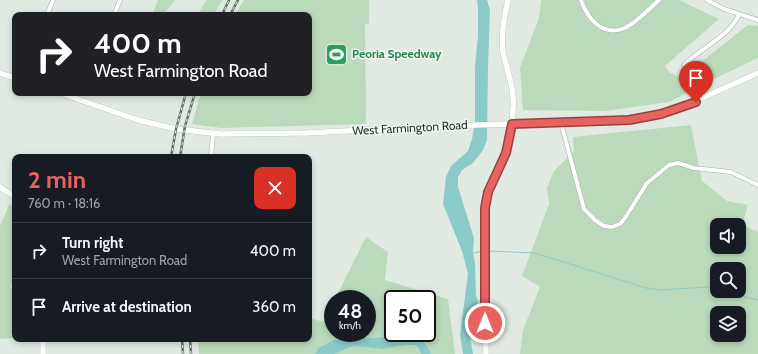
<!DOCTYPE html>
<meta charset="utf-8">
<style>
:root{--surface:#171b24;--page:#20242c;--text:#f1f3f6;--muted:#9ea1a6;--line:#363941;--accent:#e86260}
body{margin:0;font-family:Cabin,sans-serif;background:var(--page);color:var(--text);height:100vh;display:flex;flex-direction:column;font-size:15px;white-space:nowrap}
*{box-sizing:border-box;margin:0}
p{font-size:13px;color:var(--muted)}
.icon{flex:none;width:22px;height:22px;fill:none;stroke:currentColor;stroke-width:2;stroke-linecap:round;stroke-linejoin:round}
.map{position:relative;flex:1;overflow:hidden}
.sheet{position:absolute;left:12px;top:154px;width:300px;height:188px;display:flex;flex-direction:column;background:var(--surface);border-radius:8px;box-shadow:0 2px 6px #0003}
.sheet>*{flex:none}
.top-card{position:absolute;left:12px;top:12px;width:300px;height:84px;border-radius:8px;box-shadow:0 2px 6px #0003;background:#202124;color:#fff;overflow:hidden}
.fabs{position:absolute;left:710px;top:218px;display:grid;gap:8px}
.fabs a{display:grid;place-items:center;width:36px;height:36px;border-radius:8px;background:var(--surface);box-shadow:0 2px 6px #0003;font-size:20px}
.speed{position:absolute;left:324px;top:290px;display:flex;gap:8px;font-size:20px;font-weight:700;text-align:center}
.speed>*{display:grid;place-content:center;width:52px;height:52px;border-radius:50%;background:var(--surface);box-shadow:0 2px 6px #0003;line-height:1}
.speed small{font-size:10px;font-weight:400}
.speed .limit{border:2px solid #111;border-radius:6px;background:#fff;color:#111}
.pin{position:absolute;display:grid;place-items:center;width:34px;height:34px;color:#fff;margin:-41px -17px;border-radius:50% 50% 50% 0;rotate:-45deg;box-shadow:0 0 4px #0007}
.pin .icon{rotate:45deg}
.me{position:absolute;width:44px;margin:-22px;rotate:0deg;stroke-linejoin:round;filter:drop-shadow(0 0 3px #0008)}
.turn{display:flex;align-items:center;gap:14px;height:84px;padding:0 16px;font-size:18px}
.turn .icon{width:52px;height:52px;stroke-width:2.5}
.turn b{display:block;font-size:28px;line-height:34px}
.round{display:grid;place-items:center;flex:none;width:42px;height:42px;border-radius:8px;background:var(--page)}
.headline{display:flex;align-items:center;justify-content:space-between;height:68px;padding:0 16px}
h1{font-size:24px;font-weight:700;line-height:30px;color:var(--accent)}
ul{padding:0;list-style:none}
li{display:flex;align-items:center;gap:12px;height:56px;padding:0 16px;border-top:1px solid var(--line)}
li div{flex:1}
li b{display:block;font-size:15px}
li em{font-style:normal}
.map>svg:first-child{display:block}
.green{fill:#badabb;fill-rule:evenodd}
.water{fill:#8bcbc7}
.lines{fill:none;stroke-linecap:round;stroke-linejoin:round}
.stream{stroke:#8bcbc7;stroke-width:1}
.minor-casing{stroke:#a3b1a9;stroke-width:5}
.secondary-casing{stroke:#a0b5a8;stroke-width:6}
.minor{stroke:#fff;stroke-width:4}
.secondary{stroke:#fff;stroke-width:5.5}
.rail-casing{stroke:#5c7468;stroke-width:2.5}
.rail{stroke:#f0f7f2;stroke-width:1;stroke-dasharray:3;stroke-linecap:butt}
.route-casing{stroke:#97403e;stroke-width:10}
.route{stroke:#e86260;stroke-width:7}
.labels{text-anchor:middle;stroke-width:3;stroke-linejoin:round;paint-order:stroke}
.leisure-label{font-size:12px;font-weight:bold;fill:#27864d;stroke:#f0f7f2;text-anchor:start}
.street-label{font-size:12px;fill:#22392d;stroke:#f0f7f2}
</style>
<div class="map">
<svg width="758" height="354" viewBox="0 0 758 354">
<rect width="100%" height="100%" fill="#e0eae3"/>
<path class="green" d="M158 0H175L163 15H152Z
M206 0H222L214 15H198Z
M244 0H369V23L365 24 366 124 221 128 192 124 201 93H309V15H235Z
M541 0H679L719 19 665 66 669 72 681 78 748 25 758 26V58L714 79 669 102 605 111 523 110 520 68 539 18Z
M691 125 702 181 727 201 748 205 742 225 758 232V354H520L523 330 540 287 522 276 549 204 547 188 554 171 574 151 573 137ZM717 225H739V247H717ZM717 269H739V291H717ZM717 313H739V335H717Z
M10 203 15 211V282L10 287 15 291V338L0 339V226Z
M366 237 388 252 385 280 448 299 455 354H431L428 347 402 335 385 337 334 340 318 348 315 354H199L198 339H309V318L324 322 333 303V333H367V299H335ZM393 299H427V333H393Z
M406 345C414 345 417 346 421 354H335L353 346 383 349Z"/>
<path class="water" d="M477 0H487L490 10 488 67 487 140 483 150 473 163 462 170 458 177V187L474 238 473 253 475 264 476 295C481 307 472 317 470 329 469 338 472 345 473 354H463L460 335 468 274 462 251 443 204 446 177 451 166 468 151 472 139 475 123V66L478 36V8Z
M411 334C421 340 427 343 431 354H421L418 348 414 345H406L383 349 353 346 335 354H315L318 348 334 340 385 337Z"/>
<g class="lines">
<path class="stream" d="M488 251 535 253 646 288 661 290 707 287 717 290
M473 253 483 251
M720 291 758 300"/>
<defs>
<path id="minor" d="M581 0C588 19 602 37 625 28 637 22 649 9 659 0
M707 0 724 9 758 20
M47 15 53 0
M114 15 120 0
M684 65C691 57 694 57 701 51 715 41 733 30 739 14
M561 123 584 209 595 220 604 226 612 227 620 224 625 218 647 183 669 165 678 163 694 168 731 172 758 185
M211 157 213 134"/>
<path id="secondary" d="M0 73 15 78
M60 93 138 120 176 129 221 134 306 133 445 126 633 120 675 110 758 73
M0 187 15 197
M43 339V354
M486 354 485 208C488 188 499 173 506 154 511 140 512 124 513 109 515 89 507 71 503 52 501 34 504 17 508 0"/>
</defs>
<use href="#minor" class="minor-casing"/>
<use href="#secondary" class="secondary-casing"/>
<use href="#minor" class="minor"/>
<use href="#secondary" class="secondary"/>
<defs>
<path id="rail" d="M222 15 229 0
M230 15 238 0
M171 157 176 129 186 93
M180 157 185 126 195 93
M182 339 183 354
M190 339 191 354"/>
</defs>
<use href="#rail" class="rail-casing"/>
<use href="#rail" class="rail"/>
</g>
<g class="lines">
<defs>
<path id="route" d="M485 323V208L488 192 506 153 512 124 629 120 661 114 696 102"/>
</defs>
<use href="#route" class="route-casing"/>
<use href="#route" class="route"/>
</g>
<defs>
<symbol id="stadium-square" viewBox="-11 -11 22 22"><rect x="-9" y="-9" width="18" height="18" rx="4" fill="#2e9e5b" stroke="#f0f7f2"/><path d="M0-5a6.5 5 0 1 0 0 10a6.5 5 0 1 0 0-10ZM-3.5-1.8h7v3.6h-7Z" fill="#fff"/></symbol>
</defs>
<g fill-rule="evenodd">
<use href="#stadium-square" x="324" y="42" width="25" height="25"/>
</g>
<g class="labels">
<g class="leisure-label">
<text x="352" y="58">Peoria Speedway</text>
</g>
<g class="street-label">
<text transform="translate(410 128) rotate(-3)" y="4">West Farmington Road</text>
</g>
</g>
</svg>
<div class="fabs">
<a><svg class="icon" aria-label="sound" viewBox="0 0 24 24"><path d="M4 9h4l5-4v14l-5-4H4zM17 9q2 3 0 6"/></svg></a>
<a><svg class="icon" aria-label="search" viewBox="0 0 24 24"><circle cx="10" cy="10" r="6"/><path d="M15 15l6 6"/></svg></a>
<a><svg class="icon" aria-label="layers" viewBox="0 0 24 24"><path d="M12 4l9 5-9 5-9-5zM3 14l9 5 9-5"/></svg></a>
</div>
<div class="speed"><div>48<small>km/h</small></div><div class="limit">50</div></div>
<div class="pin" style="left:696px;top:102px;background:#d93025"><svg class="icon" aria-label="arrive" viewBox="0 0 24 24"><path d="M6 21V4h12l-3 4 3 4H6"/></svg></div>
<svg class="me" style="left:485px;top:323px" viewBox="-20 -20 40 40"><circle r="17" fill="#e86260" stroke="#fff" stroke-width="3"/><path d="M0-11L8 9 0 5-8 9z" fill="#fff"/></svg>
<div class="top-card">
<div class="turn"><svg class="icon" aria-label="right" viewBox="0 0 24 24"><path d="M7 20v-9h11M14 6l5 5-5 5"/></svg><div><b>400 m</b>West Farmington Road</div></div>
</div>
<section class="sheet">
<div class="headline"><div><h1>2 min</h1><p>760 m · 18:16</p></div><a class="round" style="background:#d93025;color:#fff"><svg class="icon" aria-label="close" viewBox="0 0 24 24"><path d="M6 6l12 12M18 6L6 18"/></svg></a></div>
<ul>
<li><svg class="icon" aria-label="right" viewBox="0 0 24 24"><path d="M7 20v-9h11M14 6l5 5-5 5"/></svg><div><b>Turn right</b><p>West Farmington Road</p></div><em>400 m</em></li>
<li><svg class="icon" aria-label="arrive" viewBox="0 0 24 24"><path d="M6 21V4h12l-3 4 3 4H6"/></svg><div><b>Arrive at destination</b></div><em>360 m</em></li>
</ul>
</section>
</div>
